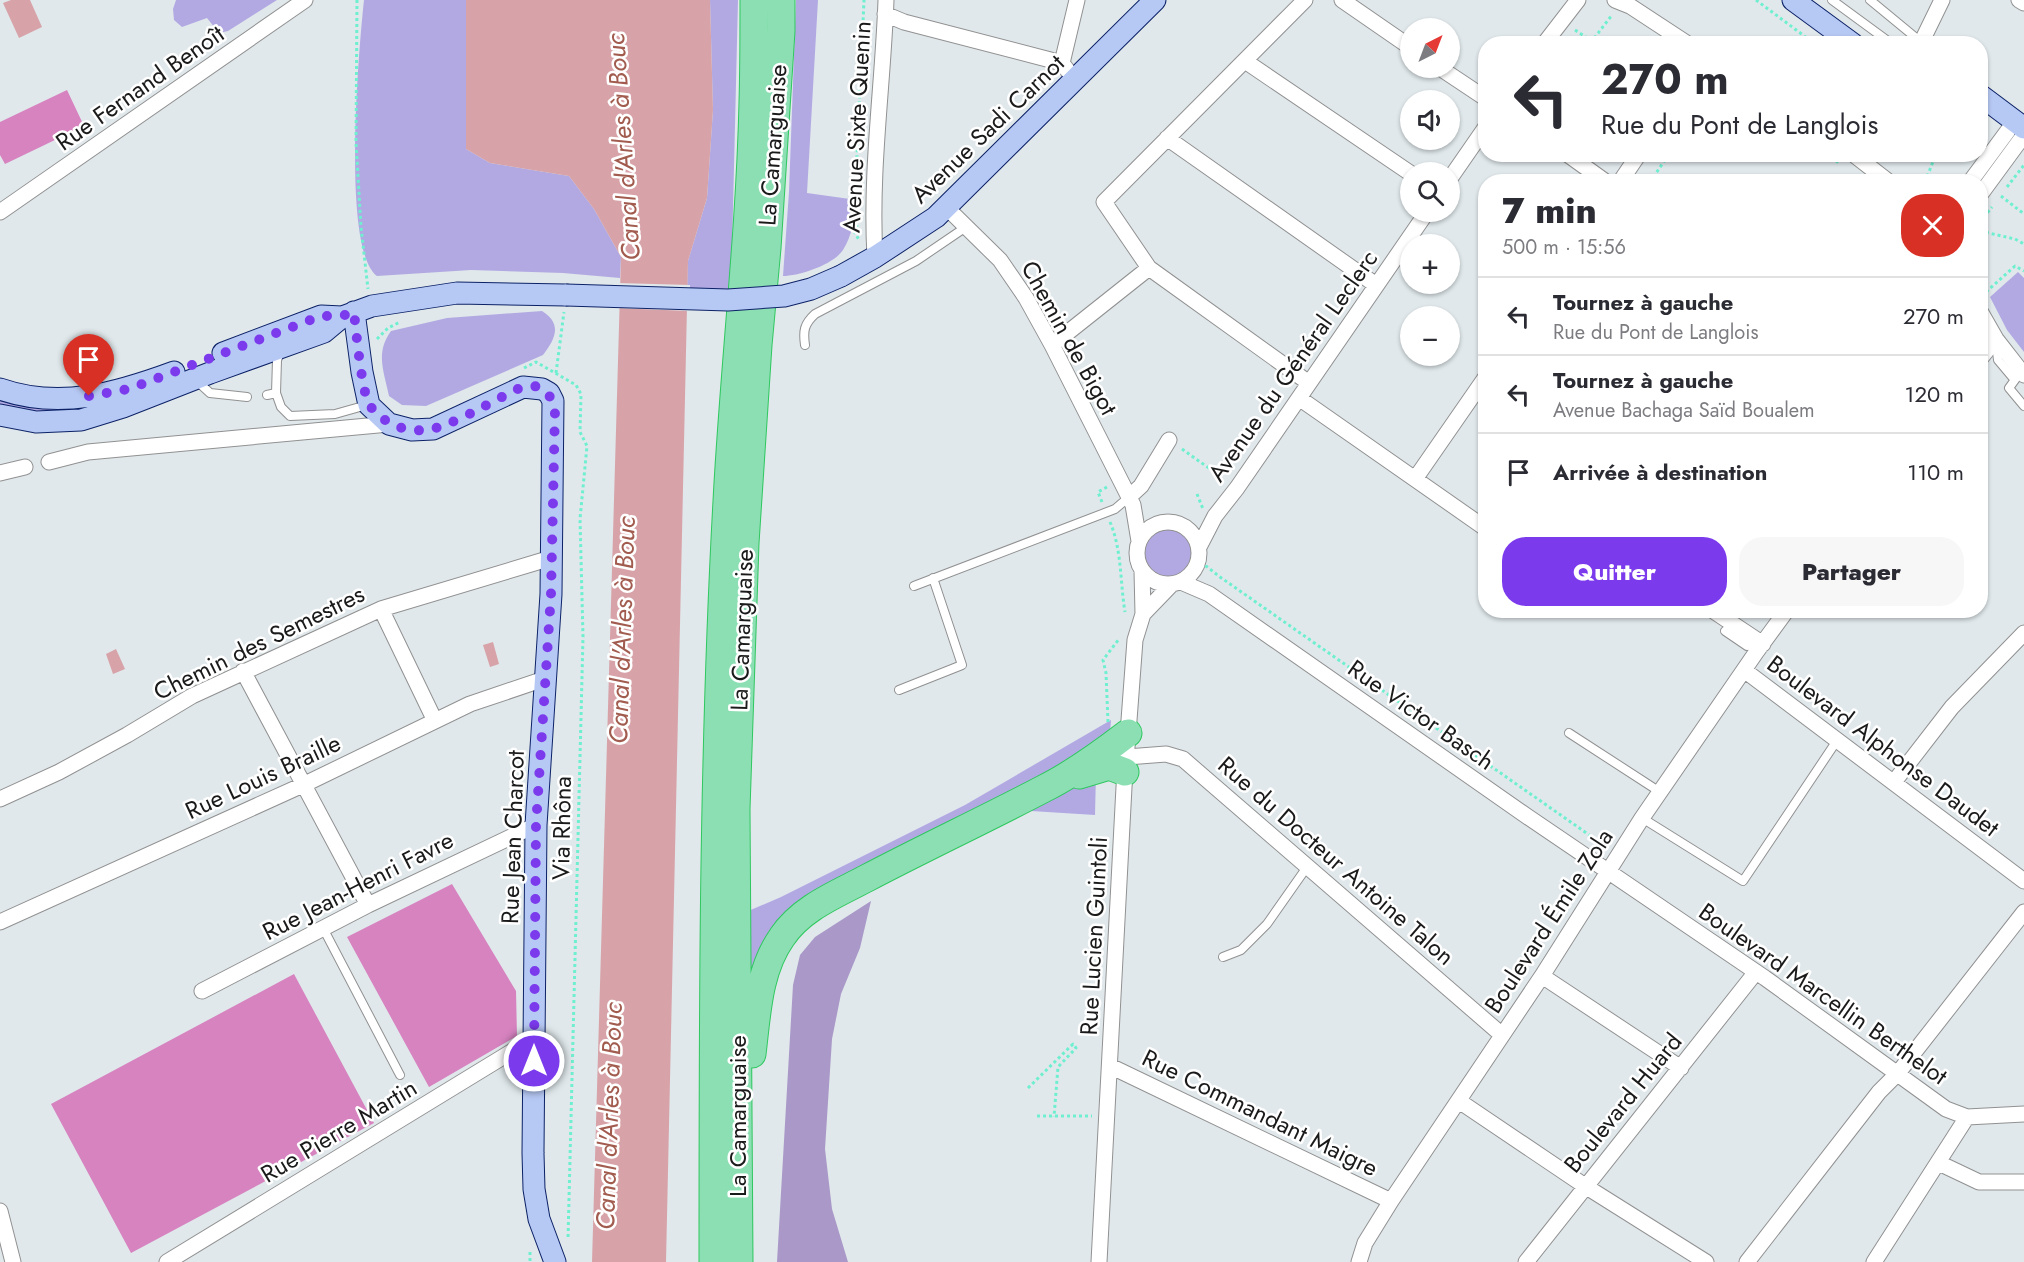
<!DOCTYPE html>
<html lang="fr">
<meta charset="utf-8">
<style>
:root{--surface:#fff;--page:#f7f7f7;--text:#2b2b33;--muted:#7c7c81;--line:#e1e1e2;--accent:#7c3aed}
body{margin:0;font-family:Jost,sans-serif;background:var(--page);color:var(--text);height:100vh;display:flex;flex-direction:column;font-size:22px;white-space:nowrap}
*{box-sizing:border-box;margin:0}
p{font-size:20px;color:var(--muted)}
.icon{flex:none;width:33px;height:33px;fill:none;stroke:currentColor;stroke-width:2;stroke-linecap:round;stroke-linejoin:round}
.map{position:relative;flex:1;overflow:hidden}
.details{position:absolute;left:1478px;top:174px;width:510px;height:444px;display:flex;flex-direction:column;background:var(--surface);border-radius:24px;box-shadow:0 2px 4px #0004}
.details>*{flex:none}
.hud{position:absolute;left:1478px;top:36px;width:510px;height:126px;border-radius:24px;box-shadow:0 2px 4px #0004;background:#fff;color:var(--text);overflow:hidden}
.needle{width:39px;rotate:42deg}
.tools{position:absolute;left:1400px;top:18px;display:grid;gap:12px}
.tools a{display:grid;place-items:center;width:60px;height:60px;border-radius:50%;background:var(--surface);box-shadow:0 2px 4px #0004;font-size:30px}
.pin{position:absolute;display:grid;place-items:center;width:51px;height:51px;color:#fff;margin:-62px -26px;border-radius:50% 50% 50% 0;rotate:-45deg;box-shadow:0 0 6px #0007}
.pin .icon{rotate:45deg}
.me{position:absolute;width:66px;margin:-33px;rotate:0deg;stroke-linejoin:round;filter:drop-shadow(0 0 4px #0008)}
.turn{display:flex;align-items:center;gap:21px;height:126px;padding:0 24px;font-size:27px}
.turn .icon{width:78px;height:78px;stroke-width:2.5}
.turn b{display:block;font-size:42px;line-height:51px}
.round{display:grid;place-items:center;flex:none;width:63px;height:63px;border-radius:24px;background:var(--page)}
.overview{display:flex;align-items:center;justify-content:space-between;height:102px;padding:0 24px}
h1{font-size:36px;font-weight:800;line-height:45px}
.button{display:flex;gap:12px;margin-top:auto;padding:12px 24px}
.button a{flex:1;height:69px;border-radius:24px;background:var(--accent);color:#fff;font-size:24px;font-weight:800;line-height:69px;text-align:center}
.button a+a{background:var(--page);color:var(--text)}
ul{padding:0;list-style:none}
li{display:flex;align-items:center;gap:18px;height:78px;padding:0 24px;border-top:2px solid var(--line)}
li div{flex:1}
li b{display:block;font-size:22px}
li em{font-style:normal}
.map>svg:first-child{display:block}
.grass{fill:#b2a9e3}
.forest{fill:#a998c8}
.pitch{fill:#d683c0}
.water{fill:#d7a3a9}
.pier{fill:#e0e8eb}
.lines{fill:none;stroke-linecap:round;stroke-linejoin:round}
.lane-casing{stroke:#919191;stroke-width:10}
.street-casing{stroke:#919191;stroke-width:17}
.secondary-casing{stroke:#0c2267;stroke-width:23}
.highway-casing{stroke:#2fc75f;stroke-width:29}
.path{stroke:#6eefcf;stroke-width:3;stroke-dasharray:3 3;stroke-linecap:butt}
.lane{stroke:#fff;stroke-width:8}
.street{stroke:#fff;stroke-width:15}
.secondary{stroke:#b6c8f4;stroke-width:21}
.highway{stroke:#8cdfb3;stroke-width:27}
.secondary-bridge-casing{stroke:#0c2267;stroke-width:23;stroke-linecap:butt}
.secondary-bridge{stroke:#b6c8f4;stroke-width:21}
.route{stroke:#7c3aed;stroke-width:10;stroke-dasharray:0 18}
.labels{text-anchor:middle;stroke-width:5;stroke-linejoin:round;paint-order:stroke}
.street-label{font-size:24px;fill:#1a1a1a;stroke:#fff}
.water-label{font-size:26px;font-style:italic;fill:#a25c4f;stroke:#fff}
</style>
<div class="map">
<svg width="2024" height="1262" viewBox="0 0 2024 1262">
<rect width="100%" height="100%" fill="#e0e8eb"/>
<path class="grass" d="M176 0H277L228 31 219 33 207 18 182 27 174 20 173 9Z
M364 0H466V149L490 163 569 176 594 209 621 257 620 278 563 273 471 270 377 276C341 250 359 46 364 0Z
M710 0H738L731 293 687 292 688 261 707 198 713 110Z
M796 0H818L807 193 857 200C855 217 852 236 843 250 833 265 799 276 783 276L789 192Z
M2018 272 2024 278V352L2007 330 1990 297Z
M542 311C563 324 555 339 543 355L426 406 402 405 389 396C384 371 375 353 391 331L447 318Z
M0 393 63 403V412L29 413 0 408Z
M1143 554a25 25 0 1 1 50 0a25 25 0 1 1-50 0Z
M1111 720 1110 733 1104 743 855 875 751 989 746 912 781 897 965 805Z
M1096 773 1095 815 1031 811Z"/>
<path class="forest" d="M871 901 860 948 841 994 832 1039 825 1149 832 1209 848 1262H777L793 985 800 955 815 937Z"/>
<path class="pitch" d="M67 90 84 126 5 164 0 155V122Z
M452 884 516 991 517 1036 429 1087 347 937Z
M294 974 374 1123 131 1253 51 1104Z"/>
<path class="water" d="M11 0H30L42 27 19 38 3 3Z
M466 0H710L713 110 707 198 688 261 666 1262H592L621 257 594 209 569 176 490 163 466 149Z
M493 642 499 664 490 667 483 645Z
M116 649 125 669 113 674 106 654Z"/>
<path class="pier" d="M617 283 690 285V311L616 308Z"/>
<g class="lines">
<defs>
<path id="lane" d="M1832 0 1892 44
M1870 0 1921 42
M1996 344 1998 360 2014 379
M805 345C803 331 804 324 815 314L916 261 966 227
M2017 377 2009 388 2024 406
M198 382 210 393 247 397
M276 393 281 407 290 416 335 414 367 405
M267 395 276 393 277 360 281 351
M914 586 1115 509 1129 497
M1725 631 1747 646 1761 644
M899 690 962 665 933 578
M1569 733 1660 792
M1642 818 1743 881 1838 739
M323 928 400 1075
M1223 957 1241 950 1267 924 1307 867"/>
<path id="street" d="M1305 0 1104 202 1149 268 1309 383
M1342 0 1410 47
M1615 0 1630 6 1688 44
M2019 0 2024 3
M885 14 904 22 1062 63
M1922 41 1942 0
M1544 44 1578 0
M1245 61 1410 173
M1440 68 1485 98
M1068 71 1062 63 1077 0
M1167 138 1376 285
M1567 154 1606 182
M1853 154 1889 182
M1449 180 1485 128
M1620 182 1639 154
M1970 182 2015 121
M1980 195 2024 135
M946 207 1000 260 1026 298 1052 345 1133 505 1139 541
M0 212 305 0
M875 257C870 171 883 85 886 0
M1980 311 1996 339 2024 375
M1052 345 1149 268
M1980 359 1996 339
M1299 398 1485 528
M49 462 88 452 389 424
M0 473 25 467
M1415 479 1485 378
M1129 497 1141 486 1169 440
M1137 553a31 31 0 1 1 62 0a31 31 0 1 1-62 0Z
M1199 547 1215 516 1237 488 1427 212
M1181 582 1209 594 1528 817 1765 978 1946 1109 1967 1117 2024 1114
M381 609 435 721
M1712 610 1763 644
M1143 614 1171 585
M1744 670 2024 881
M243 671 368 905
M1127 757 1166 754 1183 759 1502 1035
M1894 782 1952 707 2024 633
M0 799 59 772 127 735 192 696 381 609 551 558
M0 922 305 784 470 704 547 678
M1542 976 1681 1068
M202 991 368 905 536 825
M1110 1066 1391 1201
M1459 1101 1585 1186 1706 1262
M1939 1163 1979 1182H2024
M0 1211 13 1262
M167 1262 534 1038
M1099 1262 1124 787 1135 640 1143 614 1142 571
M1359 1262 1365 1243 1391 1201 1542 976 1642 818 1757 651 1787 610
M1526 1262 1756 972
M1747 1262 1879 1092 1898 1073 2024 912
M1874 1262 1967 1117"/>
<path id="secondary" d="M1793 0 1853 44
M1980 95 2024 128
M841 276 875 257 936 217 1155 0
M354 312 362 372 369 405 389 424 412 430 433 429 523 387 542 389 549 393 553 401 551 594 536 825 533 1153 534 1189 539 1219 555 1262
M223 353 321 316 342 317
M0 389C60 410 117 393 174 372
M0 415 36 422 81 420 123 407 210 373 324 332 342 317 372 306 457 293 566 295"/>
<path id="highway" d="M1079 775 1109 766 1125 772
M752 1054C757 1014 758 971 782 937 801 908 837 894 867 878 926 847 986 819 1045 788 1075 773 1102 753 1128 733
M713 1262C713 1008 713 754 727 501 734 367 750 235 753 102 754 68 754 34 754 0
M739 1262 736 809 745 543 758 345 767 248 781 31V0"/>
</defs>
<use href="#lane" class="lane-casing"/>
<use href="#street" class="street-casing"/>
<use href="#secondary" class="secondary-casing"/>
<use href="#highway" class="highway-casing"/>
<path class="path" d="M357 0 356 143 361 227 368 289
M1756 0 1815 44
M1575 30 1592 41 1612 15
M1826 154 1839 163
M859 181 856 178 864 0
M1650 182 1669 154
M1925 182 1936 154
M2007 187 2024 165
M2001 196 2024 214
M1980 222 1992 207
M857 225 855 233 859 240
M1980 231 2015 239 2024 244
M1980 278 1984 293
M1987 297 1985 293 2015 266 2024 271
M377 339 388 328 400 322
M524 368 536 362 576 385 581 394 580 432 587 446 580 519 583 637 568 1239
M556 373 564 312
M1182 449 1220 476
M1197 494 1203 509
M1102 502 1098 492 1107 487
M1110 522C1122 550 1120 582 1125 612
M1203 560 1206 566 1220 577 1605 846
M1108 722 1106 673 1103 660 1119 639
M1028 1088 1073 1044 1076 1048 1058 1067 1054 1117
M1037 1116H1092
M530 1252V1262"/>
<use href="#lane" class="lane"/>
<use href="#street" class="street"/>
<use href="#secondary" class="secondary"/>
<use href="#highway" class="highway"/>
<defs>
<path id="secondary-bridge" d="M566 295 728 300 784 296 811 289 841 276"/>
</defs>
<use href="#secondary-bridge" class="secondary-bridge-casing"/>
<use href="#secondary-bridge" class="secondary-bridge"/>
</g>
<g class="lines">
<path class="route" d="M89 396 129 389 321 316H342L354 312C356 330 362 395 370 406 385 425 408 434 431 429 450 426 484 406 502 397 509 394 516 389 523 387 540 382 552 394 555 410L551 594 536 825 534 1061"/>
</g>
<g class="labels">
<g class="street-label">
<text transform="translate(140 88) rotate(-35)" y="8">Rue Fernand Benoît</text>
<text transform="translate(857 127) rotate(-87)" y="8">Avenue Sixte Quenin</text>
<text transform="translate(988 129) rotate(-44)" y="8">Avenue Sadi Carnot</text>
<text transform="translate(773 145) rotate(-86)" y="8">La Camarguaise</text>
<text transform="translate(1069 338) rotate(61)" y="8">Chemin de Bigot</text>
<text transform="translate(1293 366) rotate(-55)" y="8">Avenue du Général Leclerc</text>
<text transform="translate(742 630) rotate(-88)" y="8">La Camarguaise</text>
<text transform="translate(259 643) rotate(-26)" y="8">Chemin des Semestres</text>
<text transform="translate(1421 715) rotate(35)" y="8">Rue Victor Basch</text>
<text transform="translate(1883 746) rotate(37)" y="8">Boulevard Alphonse Daudet</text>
<text transform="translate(263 777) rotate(-25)" y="8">Rue Louis Braille</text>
<text transform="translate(562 828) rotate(-89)" y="8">Via Rhôna</text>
<text transform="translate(513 837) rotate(-88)" y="8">Rue Jean Charcot</text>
<text transform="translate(1336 861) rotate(41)" y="8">Rue du Docteur Antoine Talon</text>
<text transform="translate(358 886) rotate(-27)" y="8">Rue Jean-Henri Favre</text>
<text transform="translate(1549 921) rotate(-57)" y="8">Boulevard Émile Zola</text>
<text transform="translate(1094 936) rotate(-87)" y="8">Rue Lucien Guintoli</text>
<text transform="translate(1823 994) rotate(35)" y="8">Boulevard Marcellin Berthelot</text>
<text transform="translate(1623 1103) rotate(-51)" y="8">Boulevard Huard</text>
<text transform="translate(1260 1113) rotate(26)" y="8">Rue Commandant Maigre</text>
<text transform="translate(738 1116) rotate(-90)" y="8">La Camarguaise</text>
<text transform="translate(339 1131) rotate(-31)" y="8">Rue Pierre Martin</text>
</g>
<g class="water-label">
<text transform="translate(623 147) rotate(-94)" y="9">Canal d'Arles à Bouc</text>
<text transform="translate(622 630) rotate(-88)" y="9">Canal d'Arles à Bouc</text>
<text transform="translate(609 1116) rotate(-88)" y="9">Canal d'Arles à Bouc</text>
</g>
</g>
</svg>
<div class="tools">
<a><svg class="needle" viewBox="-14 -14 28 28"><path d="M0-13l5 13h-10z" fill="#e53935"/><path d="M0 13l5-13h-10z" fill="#7c7c81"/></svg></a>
<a><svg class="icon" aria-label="sound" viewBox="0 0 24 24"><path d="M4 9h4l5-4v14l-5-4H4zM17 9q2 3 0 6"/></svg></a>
<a><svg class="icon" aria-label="search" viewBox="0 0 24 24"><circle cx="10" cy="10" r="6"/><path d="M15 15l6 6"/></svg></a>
<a>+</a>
<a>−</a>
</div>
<div class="pin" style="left:89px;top:396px;background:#d93025"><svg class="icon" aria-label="arrive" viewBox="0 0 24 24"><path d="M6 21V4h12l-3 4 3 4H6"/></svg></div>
<svg class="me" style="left:534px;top:1061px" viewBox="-20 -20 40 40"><circle r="17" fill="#7c3aed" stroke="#fff" stroke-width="3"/><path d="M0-11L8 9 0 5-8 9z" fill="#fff"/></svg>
<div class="hud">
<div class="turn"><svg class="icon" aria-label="left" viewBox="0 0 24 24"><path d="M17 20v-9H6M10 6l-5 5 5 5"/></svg><div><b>270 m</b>Rue du Pont de Langlois</div></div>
</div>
<section class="details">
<div class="overview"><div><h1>7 min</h1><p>500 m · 15:56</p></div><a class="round" style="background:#d93025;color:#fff"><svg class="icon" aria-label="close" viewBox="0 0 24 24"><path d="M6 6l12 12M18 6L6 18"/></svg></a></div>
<ul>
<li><svg class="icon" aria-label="left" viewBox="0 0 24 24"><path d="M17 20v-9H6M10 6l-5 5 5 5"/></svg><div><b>Tournez à gauche</b><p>Rue du Pont de Langlois</p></div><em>270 m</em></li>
<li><svg class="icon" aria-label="left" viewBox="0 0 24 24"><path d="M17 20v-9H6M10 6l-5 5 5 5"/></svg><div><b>Tournez à gauche</b><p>Avenue Bachaga Saïd Boualem</p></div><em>120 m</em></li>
<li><svg class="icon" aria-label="arrive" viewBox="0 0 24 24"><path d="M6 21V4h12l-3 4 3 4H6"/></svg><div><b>Arrivée à destination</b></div><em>110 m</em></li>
</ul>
<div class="button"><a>Quitter</a><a>Partager</a></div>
</section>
</div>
